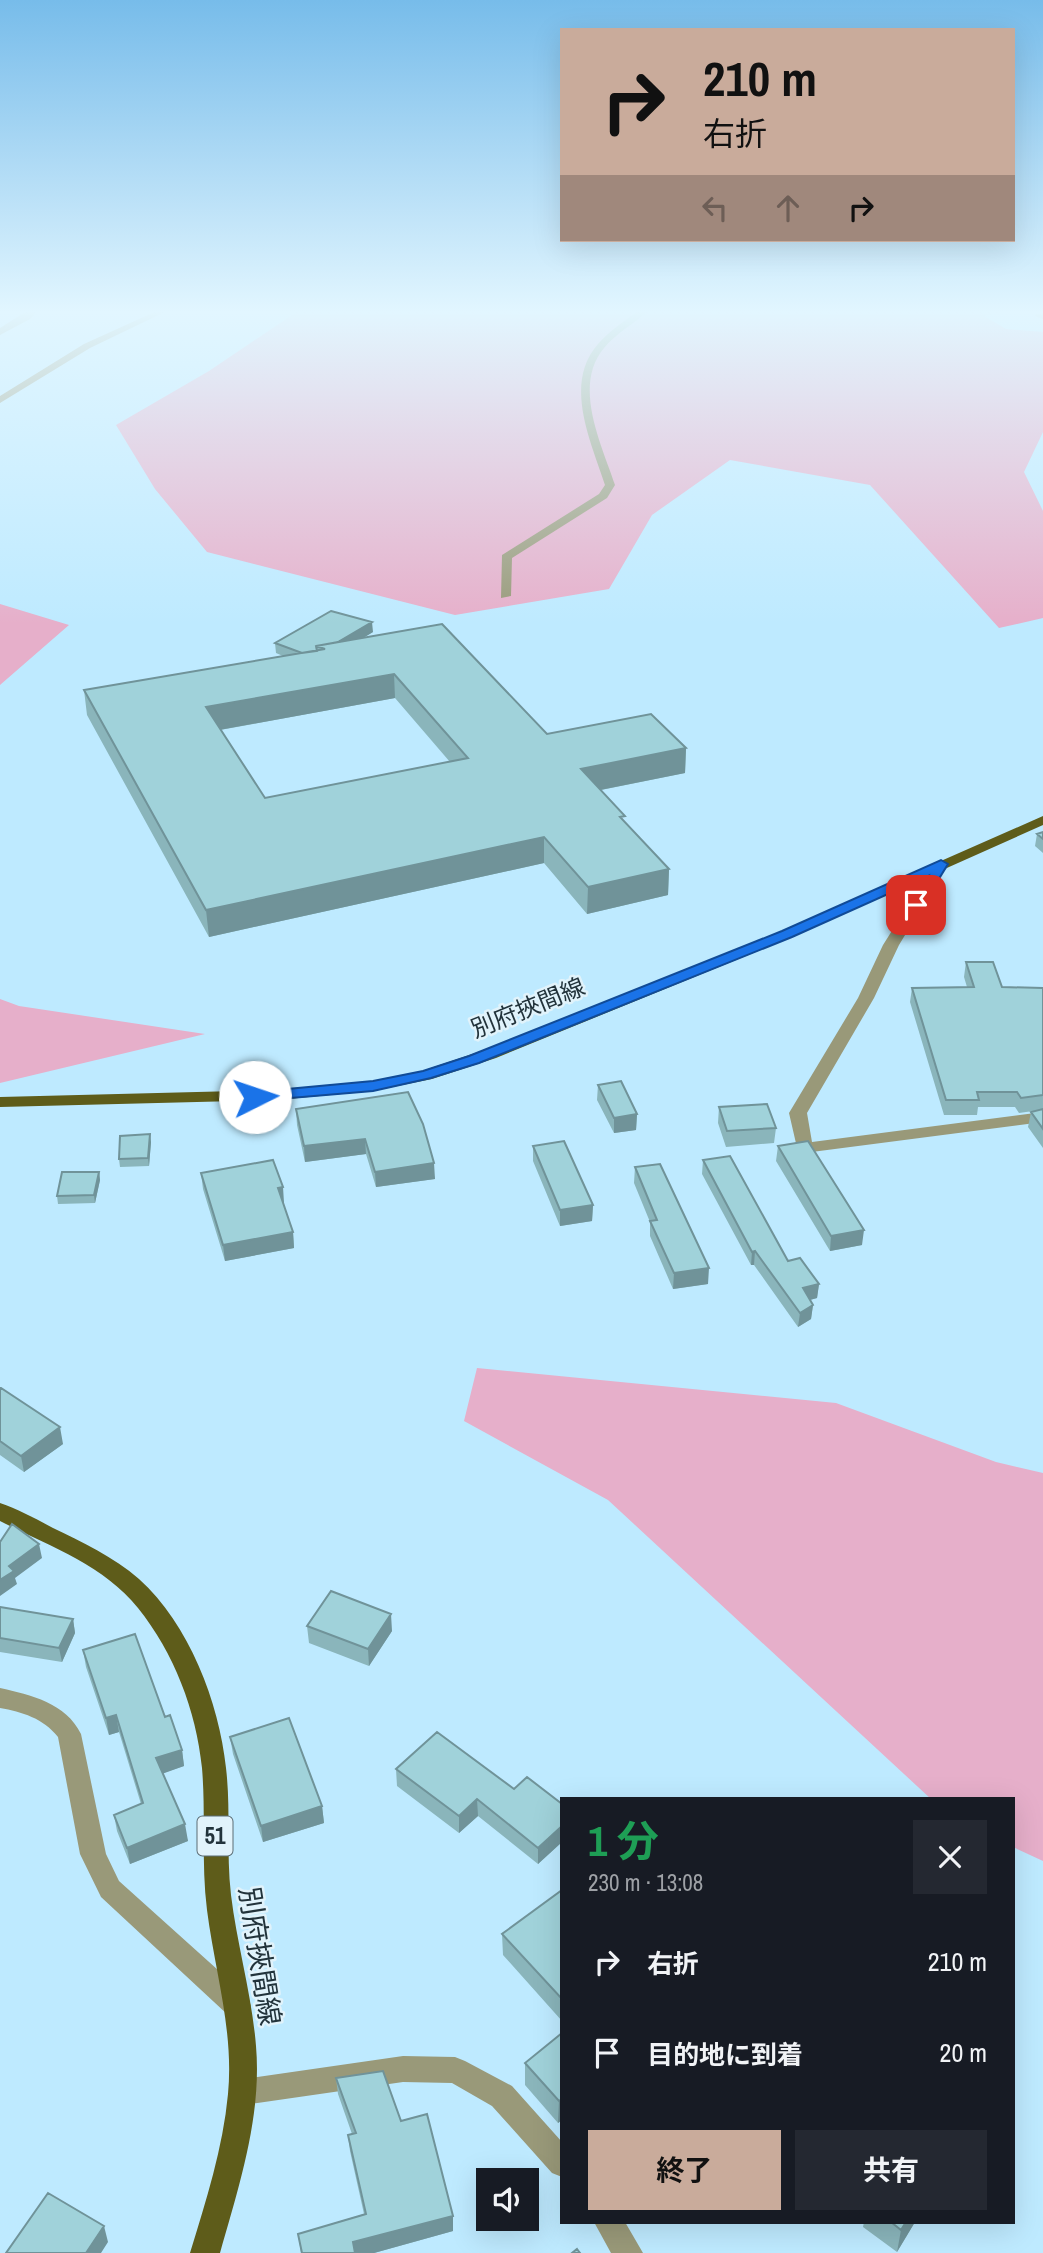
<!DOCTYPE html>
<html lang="ja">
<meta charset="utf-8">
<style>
:root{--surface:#171b24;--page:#242831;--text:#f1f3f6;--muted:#9ea1a6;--accent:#c9ab9b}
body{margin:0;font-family:"Archivo Narrow","Noto Sans JP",sans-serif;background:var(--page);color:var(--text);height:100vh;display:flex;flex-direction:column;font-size:26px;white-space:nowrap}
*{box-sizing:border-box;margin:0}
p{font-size:23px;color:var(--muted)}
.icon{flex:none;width:38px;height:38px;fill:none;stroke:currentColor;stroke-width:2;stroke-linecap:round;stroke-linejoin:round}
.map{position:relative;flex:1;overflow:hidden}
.panel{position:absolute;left:560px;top:1797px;width:455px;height:427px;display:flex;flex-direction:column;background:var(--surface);border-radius:0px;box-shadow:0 7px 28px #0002}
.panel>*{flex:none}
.banner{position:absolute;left:560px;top:28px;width:455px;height:214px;border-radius:0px;box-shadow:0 7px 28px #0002;background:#c9ab9b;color:#111;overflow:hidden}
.fabs{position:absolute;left:476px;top:2168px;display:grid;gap:14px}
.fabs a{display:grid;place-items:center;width:63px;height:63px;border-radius:0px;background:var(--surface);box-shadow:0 7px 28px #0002;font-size:35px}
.pin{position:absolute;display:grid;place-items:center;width:60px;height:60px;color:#fff;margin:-30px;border-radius:14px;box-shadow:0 4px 10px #0006}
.me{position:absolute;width:77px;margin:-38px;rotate:86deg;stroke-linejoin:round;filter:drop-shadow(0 0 5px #0008)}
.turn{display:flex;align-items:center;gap:24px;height:147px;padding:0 28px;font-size:32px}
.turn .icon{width:91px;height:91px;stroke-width:2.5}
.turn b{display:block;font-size:49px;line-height:60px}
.lanes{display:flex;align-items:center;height:66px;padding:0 28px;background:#0003;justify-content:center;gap:35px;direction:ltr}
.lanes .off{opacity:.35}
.round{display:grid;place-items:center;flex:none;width:74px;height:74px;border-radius:0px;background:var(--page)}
.summary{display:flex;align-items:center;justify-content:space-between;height:119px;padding:0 28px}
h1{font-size:42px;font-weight:700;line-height:52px;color:#1e9e55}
.action{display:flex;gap:14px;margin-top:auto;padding:14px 28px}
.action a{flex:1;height:80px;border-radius:0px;background:var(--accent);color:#111;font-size:28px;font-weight:700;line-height:80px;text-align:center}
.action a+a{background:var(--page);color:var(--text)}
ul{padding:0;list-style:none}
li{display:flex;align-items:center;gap:21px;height:91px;padding:0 28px}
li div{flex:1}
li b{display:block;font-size:26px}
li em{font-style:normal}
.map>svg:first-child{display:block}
.green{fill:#e6afca}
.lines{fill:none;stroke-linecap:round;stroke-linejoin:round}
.minor{fill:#999979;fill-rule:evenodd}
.tertiary{fill:#999979;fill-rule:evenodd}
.primary{fill:#5e5c1a;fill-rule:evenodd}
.wall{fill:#8ab5bb;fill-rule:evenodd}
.shaded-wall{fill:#709399}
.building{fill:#a0d2da;stroke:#709399;stroke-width:2;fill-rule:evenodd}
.route{fill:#1a73e8;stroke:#114b97;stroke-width:2}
.labels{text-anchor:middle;stroke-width:5;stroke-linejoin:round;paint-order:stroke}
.shield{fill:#e1f3fb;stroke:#5b6d75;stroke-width:2}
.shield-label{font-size:23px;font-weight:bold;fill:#22333b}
.street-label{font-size:24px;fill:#22333b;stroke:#e1f3fb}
.near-street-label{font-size:28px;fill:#22333b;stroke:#e1f3fb}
</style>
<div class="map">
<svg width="1043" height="2253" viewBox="0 0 1043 2253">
<rect width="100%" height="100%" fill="#beeaff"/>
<path class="green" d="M301 309H1012L984 316 1006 329 1043 332V432L1024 472 1043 511V618L999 628 870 485 730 460 652 515 609 589 455 615 207 552 155 489 116 425 209 371Z
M0 604 69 625 0 685Z
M0 999 19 1006 205 1034 0 1083Z
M477 1368 836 1403 996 1462 1043 1473V1861L1013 1847V1799H931L608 1500 464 1421Z"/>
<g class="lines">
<path class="minor" d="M30 309H39L30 319 0 335V328Z
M641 309H650C636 323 617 332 604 348 572 386 602 445 615 485L607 498 512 558 511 596 501 598 502 555 599 494 605 485C591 441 563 384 598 344 610 330 626 320 641 309Z
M1043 313V319L1035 316 1036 314Z
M0 1688C31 1695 66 1703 81 1734L106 1854 119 1881 248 1997 251 2006 248 2015 238 2019 228 2015 101 1897 80 1854 58 1737C43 1718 22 1712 0 1708Z
M403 2056 455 2057 465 2061 512 2086 562 2142V2177L552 2173 492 2106 452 2083 403 2082 243 2105 233 2101 229 2092 233 2083 243 2079Z
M594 2222H625L643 2253H611Z"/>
<path class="tertiary" d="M161 309H171L90 348 0 403V396L84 344Z
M941 860 948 864 899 945 874 998 807 1113 812 1142 1043 1112V1122L804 1153 798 1152 789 1113 858 998 883 945 934 864Z"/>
<path class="primary" d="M1043 816V825L792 937 496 1058 432 1079 373 1091 277 1100 0 1107V1097L277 1090 373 1081 422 1071 484 1050 782 931Z
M0 1503C18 1509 36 1519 53 1528 82 1542 114 1557 139 1579 189 1624 219 1702 226 1768 231 1810 226 1852 231 1895 237 1945 252 1995 256 2046 262 2116 239 2186 220 2253H190C206 2201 223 2148 228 2094 234 2031 215 1972 207 1910 201 1863 206 1815 202 1768 196 1710 174 1653 138 1608 104 1565 47 1545 0 1521Z"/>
</g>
<path class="wall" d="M373 632 363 638 547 734 686 748 685 773 601 790 625 822 669 869 668 895 587 914 544 863 209 937 87 715 84 690 283 656 276 653 275 643ZM395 698 450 762 265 798 220 730Z
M1043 832V853L1035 846 1037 834Z
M966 962 1002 987 1043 988V1148L1028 1127 1031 1112 1033 1111 1019 1113 1015 1107H978L977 1115H944L910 1002 912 988 967 987 964 977Z
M598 1085 637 1114 636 1130 614 1133 597 1100Z
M408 1092 435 1179 376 1187 366 1154 305 1162 297 1125 296 1109Z
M719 1107 776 1128 774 1143 726 1147 718 1123Z
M151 1142 149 1166 120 1167 119 1159Z
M533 1146 593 1205 592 1221 560 1226 533 1161Z
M778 1146 862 1245 830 1251 776 1161Z
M703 1160 788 1261 819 1284 817 1298 810 1300 813 1305 811 1319 798 1327 754 1265H751L702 1174Z
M635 1167 708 1284 673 1289 650 1236V1222L634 1183Z
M99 1172 100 1180 95 1203 58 1204 57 1196Z
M201 1173 283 1187V1203L293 1232 294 1248 225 1261 203 1189Z
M0 1388 63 1444 24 1472 0 1455Z
M0 1607 73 1619 75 1633 62 1662 0 1652Z
M307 1626 392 1631 369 1666 309 1643Z
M83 1650 165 1717 182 1750 184 1766 163 1773 188 1841 130 1864 117 1831 114 1815 141 1804 119 1732 109 1735 86 1667Z
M230 1737 322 1806 324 1823 263 1842 233 1754Z
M396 1769 514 1789 562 1804V1842L538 1864 478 1816 459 1833 397 1786Z
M562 1890V2021L503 1955 502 1934Z
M562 2033V2120L558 2123 525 2085V2063Z
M336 2078 401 2121 453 2216V2231L374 2253H301L298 2234 364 2214 350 2151 348 2135 352 2134 338 2094Z
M864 2222H915L897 2252 863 2227Z"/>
<path class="shaded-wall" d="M372 622 373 632 325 661V650Z
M394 674 395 698 208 732 206 707Z
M686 748 685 773 580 794 581 769Z
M544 837V863L209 937 206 910Z
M669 869 668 895 587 914 588 887Z
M637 1114 636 1130 614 1133V1118Z
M150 1134 151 1142 149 1166 148 1158Z
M365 1139 366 1154 305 1162 304 1146Z
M434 1163 435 1179 376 1187 375 1172Z
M99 1172 100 1180 95 1203 94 1195Z
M283 1187 284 1203 280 1204 278 1188Z
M593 1205 592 1221 560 1226V1210Z
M864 1230 862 1245 830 1251 831 1236Z
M293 1232 294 1248 225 1261 223 1245Z
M755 1251 754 1265H751L752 1252Z
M709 1268 708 1284 673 1289 674 1273Z
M819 1284 817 1298 802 1302 803 1288Z
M813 1305 811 1319 798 1327 800 1313Z
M60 1427 63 1444 24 1472 21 1456Z
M39 1544 42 1558 15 1578 17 1584 0 1596V1580L9 1566Z
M391 1614 392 1631 369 1666 368 1649Z
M73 1619 75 1633 62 1662 59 1648Z
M116 1715 119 1732 109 1735 106 1718Z
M182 1750 184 1766 159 1775 156 1758Z
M477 1799 478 1816 459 1833V1816Z
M322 1806 324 1823 263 1842 261 1826Z
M185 1824 188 1841 130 1864 127 1848Z
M562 1826V1842L538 1864V1848Z
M562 2099V2120L558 2123 559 2101Z
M453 2216V2231L374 2253H354L353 2242Z
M906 2222H915L897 2252 901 2230Z
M104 2226 108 2242 101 2253H86Z"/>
<path class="building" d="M331 611 372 622 338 642 316 646 317 651 302 653 275 643Z
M442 624 547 734 651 714 686 748 581 769 625 816 620 817 669 869 588 887 544 837 206 910 84 690 325 649 316 646ZM394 674 468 758 265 798 206 707Z
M1043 832V839L1037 834Z
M966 962H993L1002 987 1043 988V1095L1021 1098 1017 1092H977L979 1100H946L912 988 974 987Z
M621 1081 637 1114 614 1118 598 1085Z
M408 1092 423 1124 434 1163 375 1172 365 1139 304 1146 296 1109Z
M767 1104 776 1128 727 1131 719 1107Z
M1043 1109V1129L1031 1112Z
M150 1134 148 1158 119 1159 120 1136Z
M564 1141 593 1205 560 1210 533 1146Z
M808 1141 864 1230 831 1236 778 1146Z
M730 1156 788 1261 800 1258 819 1284 803 1288 813 1305 800 1313 755 1251 752 1252 703 1160Z
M273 1160 283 1187 278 1188 293 1232 223 1245 201 1173Z
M660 1164 709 1268 674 1273 650 1221 657 1220 635 1167Z
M62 1172H99L94 1195 57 1196Z
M0 1388H1L60 1427 21 1456 0 1441Z
M12 1524 39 1544 9 1566 14 1571 0 1580V1542Z
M331 1591 391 1614 368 1649 307 1626Z
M0 1607 73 1619 59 1648 0 1638Z
M135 1634 165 1717 170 1715 182 1750 156 1758 185 1824 127 1848 114 1815 143 1803 116 1715 106 1718 83 1650Z
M289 1718 322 1806 261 1826 230 1737Z
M437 1732 514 1789 527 1777 562 1804V1826L538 1848 477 1799 459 1816 396 1769Z
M562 1890V1999L502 1934Z
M562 2033V2099L559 2101 525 2063Z
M383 2071 401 2121 427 2114 453 2216 353 2242 355 2253H302L298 2234 366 2214 348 2135 356 2133 336 2078Z
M48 2193 104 2226 86 2253H6Z
M891 2222H906L901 2230Z
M577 2249 580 2253H572Z"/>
<linearGradient id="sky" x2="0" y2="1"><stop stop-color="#77bcea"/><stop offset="0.5" stop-color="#e2f6ff"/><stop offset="1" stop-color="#e2f6ff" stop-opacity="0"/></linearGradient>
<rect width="1043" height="624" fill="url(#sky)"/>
<path class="route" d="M941 860 948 864 921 908H911L909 905 928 876 792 937 479 1063 431 1078 373 1091 255 1101 247 1097 255 1092 373 1081 423 1071 469 1056 782 931Z"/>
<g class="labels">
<rect class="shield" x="197.5" y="1816.5" width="35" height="39" rx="5"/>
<g class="shield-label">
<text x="215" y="1844">51</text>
</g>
<g class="street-label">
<text transform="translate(528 1008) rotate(-22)" y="8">別府挾間線</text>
</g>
<g class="near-street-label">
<text transform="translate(260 1956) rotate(81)" y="10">別府挾間線</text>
</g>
</g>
</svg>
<div class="fabs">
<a><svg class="icon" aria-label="sound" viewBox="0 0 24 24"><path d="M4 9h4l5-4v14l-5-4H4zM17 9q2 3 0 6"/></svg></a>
</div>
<div class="pin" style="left:916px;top:905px;background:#d93025"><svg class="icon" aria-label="arrive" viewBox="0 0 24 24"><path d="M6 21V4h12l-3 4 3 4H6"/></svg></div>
<svg class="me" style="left:255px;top:1097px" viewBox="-20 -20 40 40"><circle r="19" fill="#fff"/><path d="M0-13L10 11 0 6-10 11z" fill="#1a73e8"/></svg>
<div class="banner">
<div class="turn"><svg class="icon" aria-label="right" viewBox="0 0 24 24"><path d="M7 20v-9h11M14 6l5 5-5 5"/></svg><div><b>210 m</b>右折</div></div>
<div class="lanes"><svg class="icon off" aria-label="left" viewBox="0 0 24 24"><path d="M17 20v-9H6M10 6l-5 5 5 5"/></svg><svg class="icon off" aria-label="ahead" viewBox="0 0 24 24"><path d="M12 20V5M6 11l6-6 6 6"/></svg><svg class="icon" aria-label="right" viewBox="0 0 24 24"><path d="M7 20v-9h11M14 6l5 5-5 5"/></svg></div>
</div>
<section class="panel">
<div class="summary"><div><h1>1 分</h1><p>230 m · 13:08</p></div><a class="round"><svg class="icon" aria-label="close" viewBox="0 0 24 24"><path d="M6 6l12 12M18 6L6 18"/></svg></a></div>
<ul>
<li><svg class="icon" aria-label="right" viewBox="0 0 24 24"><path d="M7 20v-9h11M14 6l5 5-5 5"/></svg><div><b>右折</b></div><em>210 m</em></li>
<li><svg class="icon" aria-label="arrive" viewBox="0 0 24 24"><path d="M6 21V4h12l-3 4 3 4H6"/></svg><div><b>目的地に到着</b></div><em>20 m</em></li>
</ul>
<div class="action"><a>終了</a><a>共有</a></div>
</section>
</div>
